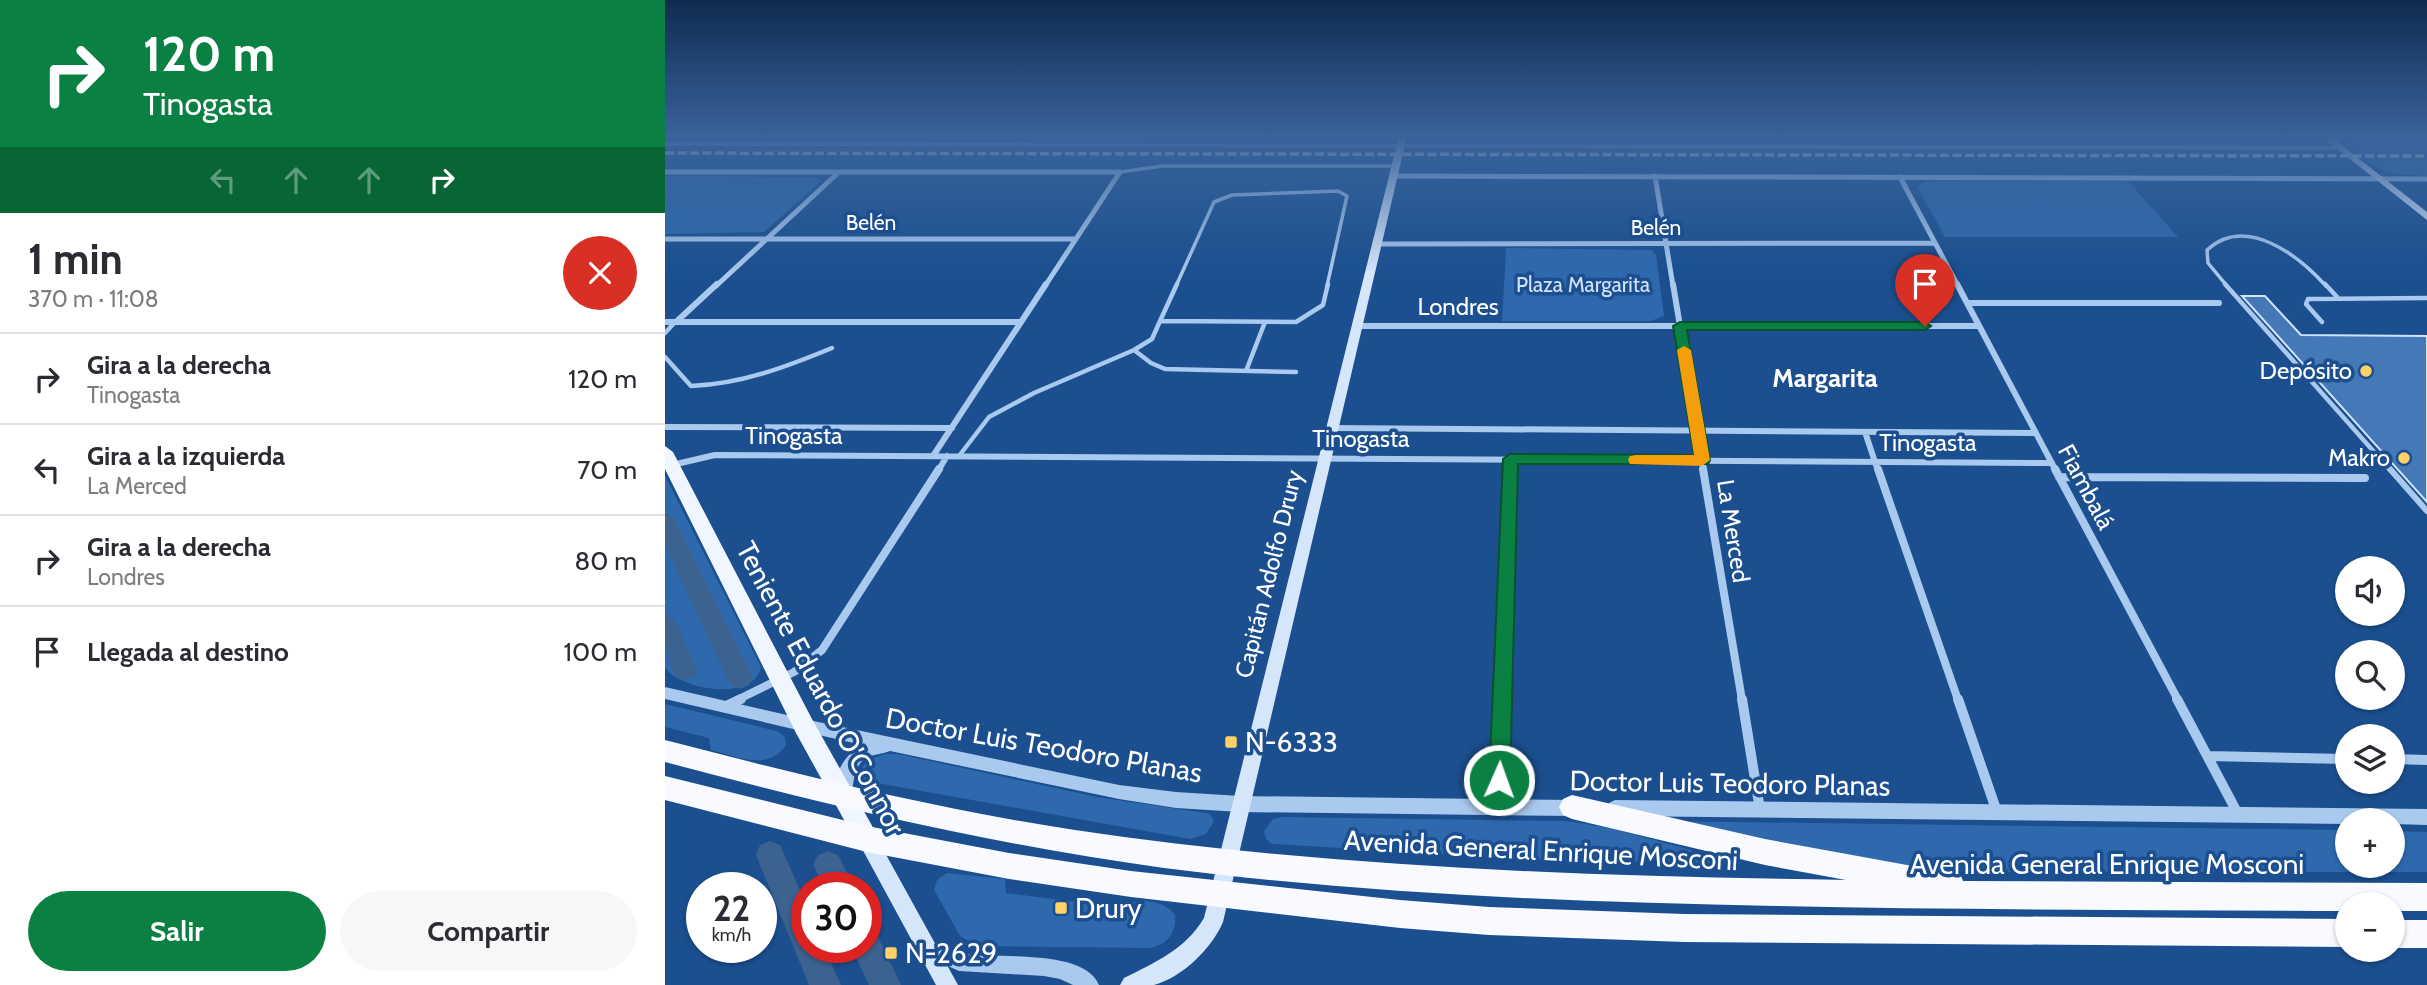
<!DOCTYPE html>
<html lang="es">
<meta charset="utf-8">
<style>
:root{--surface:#fff;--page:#f7f7f7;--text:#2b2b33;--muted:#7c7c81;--line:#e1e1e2;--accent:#0b8043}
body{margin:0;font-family:Cabin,sans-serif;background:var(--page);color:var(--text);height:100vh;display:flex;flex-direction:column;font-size:26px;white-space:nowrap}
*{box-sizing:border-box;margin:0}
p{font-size:23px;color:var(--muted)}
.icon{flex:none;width:38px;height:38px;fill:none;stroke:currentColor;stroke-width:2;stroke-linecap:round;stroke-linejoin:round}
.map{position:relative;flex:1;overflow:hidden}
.details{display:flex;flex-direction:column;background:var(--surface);width:665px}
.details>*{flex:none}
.top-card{background:#0b8043;color:#fff;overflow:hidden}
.controls{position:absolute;left:1670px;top:556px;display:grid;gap:14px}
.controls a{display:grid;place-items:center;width:70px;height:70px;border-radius:50%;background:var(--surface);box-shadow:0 2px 5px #0004;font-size:35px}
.speed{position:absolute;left:21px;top:872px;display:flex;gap:14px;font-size:35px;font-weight:700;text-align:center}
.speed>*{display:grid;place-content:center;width:91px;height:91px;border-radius:50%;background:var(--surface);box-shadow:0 2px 5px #0004;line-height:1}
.speed small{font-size:18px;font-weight:400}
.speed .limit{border:10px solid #d22;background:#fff;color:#111}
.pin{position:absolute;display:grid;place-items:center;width:60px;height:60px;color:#fff;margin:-72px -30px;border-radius:50% 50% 50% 0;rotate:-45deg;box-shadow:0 0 7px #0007}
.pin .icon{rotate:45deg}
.me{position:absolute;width:77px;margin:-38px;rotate:2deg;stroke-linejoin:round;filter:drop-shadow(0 0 5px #0008)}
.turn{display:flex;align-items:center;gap:24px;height:147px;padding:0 28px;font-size:32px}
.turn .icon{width:91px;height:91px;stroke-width:2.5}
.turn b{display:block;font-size:49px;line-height:60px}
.lanes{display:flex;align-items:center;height:66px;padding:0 28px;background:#0003;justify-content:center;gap:35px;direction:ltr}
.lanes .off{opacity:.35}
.round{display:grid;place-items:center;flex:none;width:74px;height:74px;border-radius:37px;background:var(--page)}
.overview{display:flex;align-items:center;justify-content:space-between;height:119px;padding:0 28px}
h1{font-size:42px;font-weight:700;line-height:52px}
.cta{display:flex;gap:14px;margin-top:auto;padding:14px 28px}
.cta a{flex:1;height:80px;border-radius:42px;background:var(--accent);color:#fff;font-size:28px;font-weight:700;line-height:80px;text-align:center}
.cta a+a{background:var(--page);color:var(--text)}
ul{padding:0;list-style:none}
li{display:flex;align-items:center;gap:21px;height:91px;padding:0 28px;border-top:2px solid var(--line)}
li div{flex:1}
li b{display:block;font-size:26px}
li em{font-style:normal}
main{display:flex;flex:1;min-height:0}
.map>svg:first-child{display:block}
.green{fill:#2e69ad}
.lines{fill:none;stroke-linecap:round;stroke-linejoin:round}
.canal{fill:#3c6290;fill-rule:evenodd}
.building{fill:#4478b7;stroke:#cfe3fa;stroke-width:2}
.service-far2{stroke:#a9c9ee;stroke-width:3.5}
.service-far1{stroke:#a9c9ee;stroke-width:4.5}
.service{stroke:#a9c9ee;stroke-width:6}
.minor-far3{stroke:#a9c9ee;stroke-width:5}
.minor-far2{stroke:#a9c9ee;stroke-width:6}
.minor-far1{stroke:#a9c9ee;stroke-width:8}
.minor{stroke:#a9c9ee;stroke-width:10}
.tertiary{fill:#a9c9ee;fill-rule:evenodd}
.secondary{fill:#d6e6fa;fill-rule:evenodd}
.primary{fill:#f0f6ff;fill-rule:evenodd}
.trunk{fill:#f8faff;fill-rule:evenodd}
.rail{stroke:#fff;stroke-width:3.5;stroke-dasharray:9 3.5;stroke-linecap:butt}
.route{fill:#0b8043;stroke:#07532c;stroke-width:2}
.slow{fill:#f59e0b}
.poi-dot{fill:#ffd166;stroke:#1b4f8f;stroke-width:2.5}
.labels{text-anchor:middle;stroke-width:7;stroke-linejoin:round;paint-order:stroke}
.far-street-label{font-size:21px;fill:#fff;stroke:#1b4f8f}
.far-park-label{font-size:21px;fill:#cfe3fa;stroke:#1b4f8f}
.street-label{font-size:24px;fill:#fff;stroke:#1b4f8f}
.poi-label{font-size:24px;fill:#fff;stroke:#1b4f8f;text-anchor:end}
.neighbourhood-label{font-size:26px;font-weight:bold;fill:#fff;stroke:#1b4f8f}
.near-street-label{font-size:28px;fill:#fff;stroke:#1b4f8f}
.near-poi-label{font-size:28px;fill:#fff;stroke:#1b4f8f;text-anchor:start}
</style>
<main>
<section class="details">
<div class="top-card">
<div class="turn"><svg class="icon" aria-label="right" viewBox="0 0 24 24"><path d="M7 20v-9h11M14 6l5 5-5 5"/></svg><div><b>120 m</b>Tinogasta</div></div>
<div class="lanes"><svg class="icon off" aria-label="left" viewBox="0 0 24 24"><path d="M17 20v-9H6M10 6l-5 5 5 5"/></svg><svg class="icon off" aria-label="ahead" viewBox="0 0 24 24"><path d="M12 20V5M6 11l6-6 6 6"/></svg><svg class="icon off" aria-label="ahead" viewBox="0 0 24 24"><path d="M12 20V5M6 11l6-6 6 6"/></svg><svg class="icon" aria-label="right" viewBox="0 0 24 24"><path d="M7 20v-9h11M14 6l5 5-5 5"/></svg></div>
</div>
<div class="overview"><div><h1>1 min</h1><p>370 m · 11:08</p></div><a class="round" style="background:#d93025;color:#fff"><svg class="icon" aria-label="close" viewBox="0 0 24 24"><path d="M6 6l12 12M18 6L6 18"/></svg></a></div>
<ul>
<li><svg class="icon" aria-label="right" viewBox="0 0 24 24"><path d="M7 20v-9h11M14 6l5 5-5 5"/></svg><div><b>Gira a la derecha</b><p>Tinogasta</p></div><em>120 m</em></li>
<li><svg class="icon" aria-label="left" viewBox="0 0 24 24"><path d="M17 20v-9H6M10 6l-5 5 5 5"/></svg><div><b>Gira a la izquierda</b><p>La Merced</p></div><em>70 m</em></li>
<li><svg class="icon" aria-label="right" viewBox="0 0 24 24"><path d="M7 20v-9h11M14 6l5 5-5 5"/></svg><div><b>Gira a la derecha</b><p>Londres</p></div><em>80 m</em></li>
<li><svg class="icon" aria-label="arrive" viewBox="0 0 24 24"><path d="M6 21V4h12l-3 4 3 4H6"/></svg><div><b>Llegada al destino</b></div><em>100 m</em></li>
</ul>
<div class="cta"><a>Salir</a><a>Compartir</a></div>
</section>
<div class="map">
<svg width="1762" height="985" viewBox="0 0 1762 985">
<rect width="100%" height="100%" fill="#1b4f8f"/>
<path class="green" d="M1687 141H1762V176L1722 173 1684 146Z
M0 176 148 177 157 180 99 232 0 234Z
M1269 181H1463L1513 237H1280L1253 188 1259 182Z
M841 248 987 250 991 255 999 316 986 321H837Z
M0 476 96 667C88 705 9 687 0 667Z
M0 704 112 731 120 737 121 745C103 772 72 756 46 750L44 738 0 727Z
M220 754H233L432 797 540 813 545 814 549 821 541 834 525 839 201 781 195 777C194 763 208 758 220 754Z
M617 817 902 821 945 828 1077 864 887 860 607 844 601 839 599 831 608 819Z
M988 821 1682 830V866H1727V831L1762 832V872H1301L1247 866Z
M282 873 340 879 341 893 451 907C468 898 498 898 510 915 512 932 502 945 485 948L312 946 295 936 269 890 272 880Z"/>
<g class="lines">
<path class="canal" d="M0 514 8 516 11 522 88 678 84 685 75 689 66 685 62 678 0 545Z
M0 615 8 618 12 625 32 670 29 677 20 680 11 677C0 654 0 641 0 615Z
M105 841 115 845 142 906V947H159L176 985H144L91 855 95 845Z
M163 851 173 855 189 887H159L148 865 153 855Z
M201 930 212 934 236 985H204L186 947H201Z"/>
</g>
<path class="building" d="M1577 296H1600L1636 335 1762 336V502Z"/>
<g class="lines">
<path class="service-far2" d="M0 144 1676 148
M455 172 497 166H730
M511 286 549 202 567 195 673 191 682 196 662 286
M1562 286 1543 263 1542 250C1581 214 1634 256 1661 286"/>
<path class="service-far1" d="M1560 284 1726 471
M1660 284 1673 298
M495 321 631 322 658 305 663 284
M495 321 512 284
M1657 322 1641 304 1643 299 1762 298
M0 333 10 322
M469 350 486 363 500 369 631 372
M0 357 26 386C76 384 121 367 167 348
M581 371 600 322
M294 456 324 417 369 393 469 350 487 339 495 321"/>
<path class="service" d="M1725 469 1762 511"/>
<path class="minor-far3" d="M1662 137H1762
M0 172H455
M728 176 1762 179
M990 176 1008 286
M1235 177 1293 286
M0 239H411
M711 244 1270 243
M51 286 174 172
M380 286 455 172"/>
<path class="minor-far2" d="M1008 284 1039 471
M1292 284 1391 471
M1302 303H1554
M0 322H356
M11 322 52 284
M691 326H1314
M0 427 287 428
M666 428 1371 433
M1200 432 1213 471
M268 456 381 284
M7 465 50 455 1387 463
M273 471 282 456
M845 471V459"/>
<path class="minor-far1" d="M1038 469 1077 700
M1213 469 1293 700
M1390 469 1513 700
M1394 477 1700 478
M72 700 129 672 157 650 274 469
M837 700 845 469"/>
<path class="minor" d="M1077 699 1095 810
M1293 699 1332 812
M1512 699 1573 814
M59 707 76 699
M1543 756 1682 759
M1727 759 1762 760
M833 807 837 699"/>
<path class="tertiary" d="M0 687 139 719 454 785 511 792 575 796 911 800 917 803 919 808 917 813 911 816 575 812 511 808 454 799 225 751C218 754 210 754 203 757 186 766 191 782 185 796L179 798 173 796C165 777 180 754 197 745L0 699Z
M950 800 1762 809V825L1727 824V821H1682V824L950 816 944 813 942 808 944 803Z
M264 940C274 944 284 951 294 953 328 960 418 947 434 985H408L395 979 379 976 294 971 258 955 255 949 258 943Z"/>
<path class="secondary" d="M734 136H742L558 922C547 948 518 977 489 985 479 985 466 985 455 985L459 978C489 963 521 949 539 918Z
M1656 136H1665L1762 212V220Z
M202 830 209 833 293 985H271L195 845 193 839 195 833Z"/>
<path class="primary" d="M0 446 8 452 147 719 210 831 214 839 210 847 202 850 194 847 131 733 0 469Z"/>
<path class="trunk" d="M0 740C135 775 271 809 410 830 665 868 923 876 1181 880L1100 865 907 819 898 815 894 807 898 799 907 795 1100 839 1286 873 1296 876 1298 881 1762 883V911H1727V905H1682V911C1492 910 1301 910 1111 906 907 902 702 894 499 868 330 845 165 806 0 762Z
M0 776 202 826 344 853 466 871 735 900 824 907 1019 914 1682 919V947L1019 942 824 935 735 928 466 897 344 879 202 852 0 800Z
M1727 920H1762V948H1727Z"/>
<path class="rail" d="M0 153 1762 156"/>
</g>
<linearGradient id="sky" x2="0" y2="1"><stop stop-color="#0f2b4f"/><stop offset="0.5" stop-color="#39639b"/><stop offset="1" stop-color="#39639b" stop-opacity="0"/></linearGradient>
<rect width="1762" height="274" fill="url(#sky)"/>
<path class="route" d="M1015 322H1260L1266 326 1260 330H1022L1045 460 1043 464H853L845 780 842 787 834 789 827 787 824 780 838 459 845 454 1029 455 1008 326Z"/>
<path class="slow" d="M1019 346 1026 350 1045 460 1037 466 965 464 963 460 965 456 971 455H1029L1012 350Z"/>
<g class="poi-dot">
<circle cx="1701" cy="371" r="7"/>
<circle cx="1739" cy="458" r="7"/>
<rect x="559" y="735" width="14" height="14" rx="3.5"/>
<rect x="389" y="901" width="14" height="14" rx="3.5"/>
<rect x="219" y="946" width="14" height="14" rx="3.5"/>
</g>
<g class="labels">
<g class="far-street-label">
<text x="206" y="230">Belén</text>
<text x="991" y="235">Belén</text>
</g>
<g class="far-park-label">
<text x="918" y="292">Plaza Margarita</text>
</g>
<g class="street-label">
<text x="793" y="315">Londres</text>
<text x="129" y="444">Tinogasta</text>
<text x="696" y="447">Tinogasta</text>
<text x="1263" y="451">Tinogasta</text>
<text transform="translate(1421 487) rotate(62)" y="8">Fiambalá</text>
<text transform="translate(1068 531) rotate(81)" y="8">La Merced</text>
<text transform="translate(604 574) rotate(-76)" y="8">Capitán Adolfo Drury</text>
</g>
<g class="poi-label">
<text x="1687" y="379">Depósito</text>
<text x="1725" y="466">Makro</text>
</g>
<g class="neighbourhood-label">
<text x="1160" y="387">Margarita</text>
</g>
<g class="near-street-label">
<text transform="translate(156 688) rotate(62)" y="10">Teniente Eduardo O'Connor</text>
<text transform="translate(379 745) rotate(10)" y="10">Doctor Luis Teodoro Planas</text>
<text transform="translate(1065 783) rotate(1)" y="10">Doctor Luis Teodoro Planas</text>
<text transform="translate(876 850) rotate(3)" y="10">Avenida General Enrique Mosconi</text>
<text x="1442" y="874">Avenida General Enrique Mosconi</text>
</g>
<g class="near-poi-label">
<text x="580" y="752">N-6333</text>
<text x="410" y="918">Drury</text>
<text x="240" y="963">N-2629</text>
</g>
</g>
</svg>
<div class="controls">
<a><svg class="icon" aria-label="sound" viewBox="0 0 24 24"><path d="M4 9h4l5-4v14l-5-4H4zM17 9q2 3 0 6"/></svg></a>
<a><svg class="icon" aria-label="search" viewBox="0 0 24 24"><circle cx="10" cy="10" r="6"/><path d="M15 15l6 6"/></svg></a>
<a><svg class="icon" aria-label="layers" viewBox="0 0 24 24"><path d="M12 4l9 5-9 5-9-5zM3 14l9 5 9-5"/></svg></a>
<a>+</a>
<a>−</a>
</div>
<div class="speed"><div>22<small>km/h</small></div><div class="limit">30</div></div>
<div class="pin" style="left:1260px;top:326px;background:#d93025"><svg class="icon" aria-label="arrive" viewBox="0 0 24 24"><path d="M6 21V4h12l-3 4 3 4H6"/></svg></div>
<svg class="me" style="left:834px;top:780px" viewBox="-20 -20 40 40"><circle r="17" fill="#0b8043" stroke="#fff" stroke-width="3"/><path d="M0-11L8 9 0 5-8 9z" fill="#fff"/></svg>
</div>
</main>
